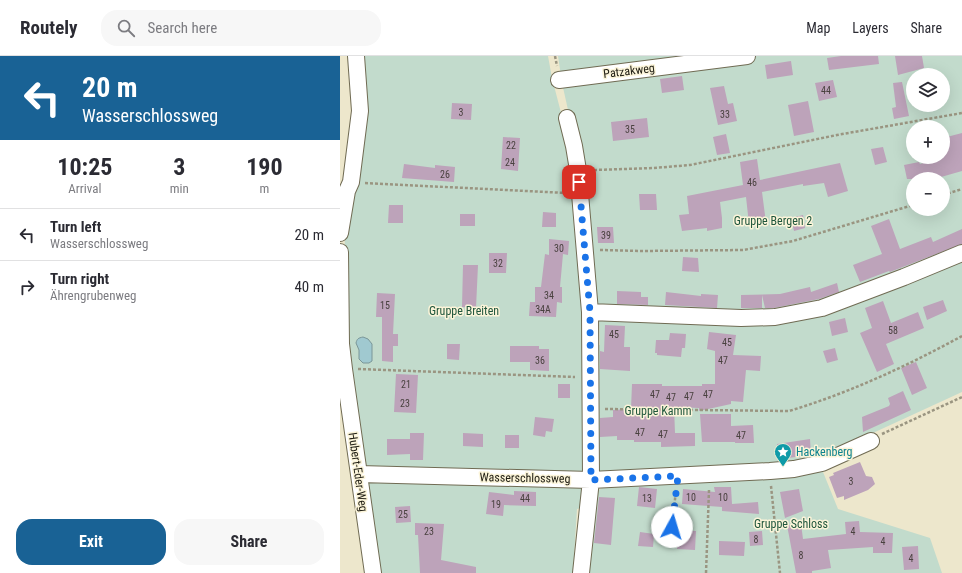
<!DOCTYPE html>
<meta charset="utf-8">
<style>
:root{--surface:#fff;--page:#f7f7f7;--text:#2b2b33;--muted:#7c7c81;--line:#e1e1e2;--accent:#196295}
body{margin:0;font-family:"Roboto Condensed",sans-serif;background:var(--page);color:var(--text);height:100vh;display:flex;flex-direction:column;font-size:15px;white-space:nowrap}
*{box-sizing:border-box;margin:0}
p{font-size:13px;color:var(--muted)}
.icon{flex:none;width:22px;height:22px;fill:none;stroke:currentColor;stroke-width:2;stroke-linecap:round;stroke-linejoin:round}
.map{position:relative;flex:1;overflow:hidden}
.details{display:flex;flex-direction:column;background:var(--surface);width:340px}
.details>*{flex:none}
.top-card{background:#196295;color:#fff;overflow:hidden}
.fabs{position:absolute;left:566px;top:12px;display:grid;gap:8px}
.fabs a{display:grid;place-items:center;width:44px;height:44px;border-radius:50%;background:var(--surface);box-shadow:0 4px 16px #0002;font-size:20px}
.pin{position:absolute;display:grid;place-items:center;width:34px;height:34px;color:#fff;margin:-17px;border-radius:8px;box-shadow:0 2px 6px #0006}
.me{position:absolute;width:44px;margin:-22px;rotate:6deg;stroke-linejoin:round;filter:drop-shadow(0 0 3px #0008)}
.turn{display:flex;align-items:center;gap:14px;height:84px;padding:0 16px;font-size:18px}
.turn .icon{width:52px;height:52px;stroke-width:2.5}
.turn b{display:block;font-size:28px;line-height:34px}
.eta{display:flex;justify-content:space-evenly;align-items:center;height:68px;text-align:center}
.eta b{font-size:24px;font-weight:700;line-height:28px}
.action{display:flex;gap:8px;margin-top:auto;padding:8px 16px}
.action a{flex:1;height:46px;border-radius:16px;background:var(--accent);color:#fff;font-size:16px;font-weight:700;line-height:46px;text-align:center}
.action a+a{background:var(--page);color:var(--text)}
ul{padding:0;list-style:none}
li{display:flex;align-items:center;gap:12px;height:52px;padding:0 16px;border-top:1px solid var(--line)}
li div{flex:1}
li b{display:block;font-size:15px}
li em{font-style:normal}
header{display:flex;align-items:center;gap:24px;box-sizing:border-box;height:56px;padding:0 20px;background:var(--surface);border-bottom:1px solid var(--line)}
header strong{font-size:19px}
nav{display:flex;gap:22px;margin-inline-start:auto;font-size:14px}
.search{width:280px;height:36px;background:var(--page);display:flex;align-items:center;gap:10px;box-sizing:border-box;padding:0 14px;border-radius:16px;color:var(--muted);font-size:15px}
main{display:flex;flex:1;min-height:0}
.map>svg:first-child{display:block}
.green{fill:#c2dbcc;fill-rule:evenodd}
.water{fill:#a0c9d0;stroke:#7a9698}
.building{fill:#bda3ba}
.lines{fill:none;stroke-linecap:round;stroke-linejoin:round}
.minor-casing{stroke:#706b53;stroke-width:18}
.path{stroke:#9a9581;stroke-width:2.5;stroke-dasharray:3 2;stroke-linecap:butt}
.minor{stroke:#fff;stroke-width:16}
.route{stroke:#1a73e8;stroke-width:7;stroke-dasharray:0 12.6}
.labels{text-anchor:middle;stroke-width:3;stroke-linejoin:round;paint-order:stroke}
.number-label{font-size:10px;fill:#49413f}
.street-label{font-size:12px;fill:#222016;stroke:#fbf4d9}
.park-label{font-size:12px;fill:#1f563c;stroke:#fbf4d9}
.culture-label{font-size:12px;fill:#0d838f;stroke:#fbf4d9;text-anchor:start}
</style>
<header>
<strong>Routely</strong>
<div class="search"><svg class="icon" aria-label="search" viewBox="0 0 24 24"><circle cx="10" cy="10" r="6"/><path d="M15 15l6 6"/></svg>Search here</div>
<nav><a>Map</a><a>Layers</a><a>Share</a></nav>
</header>
<main>
<section class="details">
<div class="top-card">
<div class="turn"><svg class="icon" aria-label="left" viewBox="0 0 24 24"><path d="M17 20v-9H6M10 6l-5 5 5 5"/></svg><div><b>20 m</b>Wasserschlossweg</div></div>
</div>
<div class="eta">
<div><b>10:25</b><p>Arrival</p></div>
<div><b>3</b><p>min</p></div>
<div><b>190</b><p>m</p></div>
</div>
<ul>
<li><svg class="icon" aria-label="left" viewBox="0 0 24 24"><path d="M17 20v-9H6M10 6l-5 5 5 5"/></svg><div><b>Turn left</b><p>Wasserschlossweg</p></div><em>20 m</em></li>
<li><svg class="icon" aria-label="right" viewBox="0 0 24 24"><path d="M7 20v-9h11M14 6l5 5-5 5"/></svg><div><b>Turn right</b><p>Ährengrubenweg</p></div><em>40 m</em></li>
</ul>
<div class="action"><a>Exit</a><a>Share</a></div>
</section>
<div class="map">
<svg width="622" height="517" viewBox="0 0 622 517">
<rect width="100%" height="100%" fill="#ede7cc"/>
<path class="green" d="M19 0H208L212 22 232 99 245 241 246 414 241 452 237 453 233 517H36L3 269 5 174Z
M218 0H622V336L483 400 470 405 255 417V289H260L259 262 241 112 222 27ZM573 19H603V49H573ZM573 71H603V101H573ZM573 123H603V153H573Z
M483 416 498 453 590 482 602 517H245L254 437 262 432 430 422Z"/>
<path class="water" d="M23 281 28 283 32 288V305L29 307H23L19 303V294L16 287C17 283 18 282 23 281Z"/>
<path class="building" d="M501 0H538L539 8 489 14 487 2Z
M555 0H582L584 12 558 19Z
M451 5 453 19 427 23 425 9Z
M342 20 344 34 322 37 320 23Z
M493 24 497 41 479 45 475 27Z
M562 26 569 60 554 63 552 52 556 51 553 27Z
M384 30 388 48 393 47 397 65 378 69 370 32Z
M468 45 474 76 454 80 448 49Z
M112 47 132 48 131 64 111 63Z
M307 62 309 81 273 85 271 66Z
M622 77V115L594 123H567L564 109 579 106 580 108 603 102V82Z
M386 78 390 97 377 99 373 81Z
M163 81 180 82 178 115 161 113Z
M543 91 547 106 535 109 531 93Z
M417 103 420 124 500 107 508 135 488 141 484 127 463 130V128L422 136 426 167 415 169 414 167 409 168 406 141 380 146 382 162V172L367 175V172L342 175 339 159 349 158 347 140 403 129 400 106Z
M64 108 95 112V109L115 111 114 126 62 122Z
M299 138H316L317 154H300Z
M49 149H63V167H48Z
M203 156 216 157V171H202Z
M120 158H135V170H120Z
M463 159 465 172 454 175 451 162Z
M549 163 560 193 591 181 593 186 622 173V188L550 216 549 215 520 226 513 209 542 198 531 170Z
M257 171H273L274 187H258Z
M209 183 229 185 228 199 223 198 220 231H222V247L217 246 216 261 189 260 190 246H195V231H201L205 198 209 199Z
M149 197H167L166 217H149Z
M343 201 358 202 359 216 342 215Z
M123 209H138L136 252 122 251Z
M497 227 499 236 479 243 434 252H425L422 239V252H401V239L440 238 470 231 471 236Z
M277 235 301 236V241H308V249L277 248Z
M326 236 361 240V238L378 239 377 252 325 249Z
M37 237 55 238 53 278H58V290H53V306L42 305V261H36Z
M603 244 607 255 587 264 583 251Z
M543 245 551 267 578 256 584 272 546 288 554 308 537 316 520 277 532 272 525 252Z
M505 262 508 276 492 280 489 266Z
M265 269 285 270 284 291H290V315L260 313V295L264 296Z
M369 276 396 279 393 299 421 300 420 315 406 314 403 346 391 345V348L359 355V352L334 351 335 377H355V390L321 391V386H294V384H277V380L260 381V362L273 361V354L291 353 292 328H322V330H362V328H375V295L367 293Z
M330 277 346 278 345 292H342L341 301 317 299V297H315L316 284H329Z
M107 288H120L119 304 107 303Z
M170 290H199V293H209V315L190 314V306H170Z
M495 292 498 304 487 307 483 295Z
M576 306 587 332 572 339 561 312Z
M56 318 78 319 76 357 54 356Z
M218 328H230V342H218Z
M563 335 571 354 523 376 522 361 549 350 550 348 548 342Z
M360 358H391V370L413 369 414 387H395V386H362Z
M195 361 214 363 212 376 206 375 205 381 193 379Z
M70 377H84L83 404H70V398L47 399V383H70Z
M123 377 143 378V391L123 390Z
M165 379H179V392H165Z
M470 383 471 399 440 403 437 388Z
M520 406 526 420 532 421 535 428 528 434 504 444V440L497 442 489 421 494 419 493 417Z
M299 431 317 433 315 452 297 450Z
M374 431H391L392 448 418 446 419 458 382 455V451L342 448 343 433 375 436Z
M459 433 463 455 445 462 440 436Z
M174 435 196 436V450L164 449 163 460 146 458 149 436 174 439Z
M259 441 275 442 271 489 254 487Z
M70 450 71 466 56 467 55 451Z
M519 465 520 476 553 477 552 497H533V491L488 494 491 512 472 515V517H456L447 469 461 468 463 483 506 478 505 466Z
M75 467 104 468 101 504 136 511V517H80L78 479H75Z
M338 474 356 475 355 494 337 493Z
M422 475 423 489 410 490 409 476Z
M300 476 314 478 313 491 298 490Z
M379 485 405 486 404 500 379 499Z
M578 490 579 513 564 514 562 491Z"/>
<g class="lines">
<defs>
<path id="minor" d="M219 24 407 0
M227 62 234 90 238 114 250 256 251 424 241 517
M0 177 7 135 11 126 20 55 16 0
M0 196 1 288 4 313 33 517
M250 256 401 262 435 261 482 252 564 221 622 197
M19 418 251 424 430 415 454 413 482 407 531 385"/>
</defs>
<use href="#minor" class="minor-casing"/>
<path class="path" d="M215 0 217 10
M254 114 314 112 350 109 497 79 622 57
M25 127 226 137
M603 139 622 133
M260 194 301 195 403 194 453 185 573 149
M18 313 235 321
M265 353 449 355C509 337 567 310 622 280
M542 378 622 341
M431 430 440 517
M314 468 332 471 336 434
M366 517 369 434"/>
<use href="#minor" class="minor"/>
</g>
<g class="lines">
<path class="route" d="M239 126 250 256 251 424 338 420 332 471"/>
</g>
<defs>
<symbol id="sight-pin" viewBox="-11 -11 22 30"><path d="M0 17L-7.5 6A9.5 9.5 0 1 1 7.5 6Z" fill="#0f9aa8" stroke="#fbf4d9"/><path d="M0-6L1.8-2.2L6-1.7L2.9 1.2L3.7 5.4L0 3.3L-3.7 5.4L-2.9 1.2L-6-1.7L-1.8-2.2Z" fill="#fff"/></symbol>
</defs>
<g fill-rule="evenodd">
<use href="#sight-pin" x="433" y="386" width="20" height="27"/>
</g>
<g class="labels">
<g class="number-label">
<text x="486" y="38">44</text>
<text x="121" y="60">3</text>
<text x="385" y="62">33</text>
<text x="290" y="77">35</text>
<text x="171" y="93">22</text>
<text x="170" y="110">24</text>
<text x="105" y="122">26</text>
<text x="412" y="130">46</text>
<text x="266" y="183">39</text>
<text x="219" y="196">30</text>
<text x="158" y="211">32</text>
<text x="209" y="243">34</text>
<text x="45" y="253">15</text>
<text x="203" y="257">34A</text>
<text x="553" y="278">58</text>
<text x="274" y="282">45</text>
<text x="387" y="290">45</text>
<text x="200" y="308">36</text>
<text x="383" y="308">47</text>
<text x="66" y="332">21</text>
<text x="315" y="342">47</text>
<text x="368" y="342">47</text>
<text x="349" y="344">47</text>
<text x="331" y="345">47</text>
<text x="65" y="351">23</text>
<text x="300" y="380">47</text>
<text x="323" y="382">47</text>
<text x="401" y="383">47</text>
<text x="511" y="429">3</text>
<text x="351" y="445">10</text>
<text x="383" y="445">10</text>
<text x="185" y="446">44</text>
<text x="307" y="446">13</text>
<text x="156" y="452">19</text>
<text x="63" y="462">25</text>
<text x="89" y="479">23</text>
<text x="513" y="479">4</text>
<text x="416" y="487">8</text>
<text x="543" y="489">4</text>
<text x="461" y="503">8</text>
<text x="571" y="506">4</text>
</g>
<g class="street-label">
<text transform="translate(289 15) rotate(-7)" y="4">Patzakweg</text>
<text transform="translate(18 416) rotate(82)" y="4">Hubert-Eder-Weg</text>
<text transform="translate(185 422) rotate(1)" y="4">Wasserschlossweg</text>
</g>
<g class="park-label">
<text x="433" y="169">Gruppe Bergen 2</text>
<text x="124" y="259">Gruppe Breiten</text>
<text x="318" y="359">Gruppe Kamm</text>
<text x="451" y="472">Gruppe Schloss</text>
</g>
<g class="culture-label">
<text x="456" y="400">Hackenberg</text>
</g>
</g>
</svg>
<div class="fabs">
<a><svg class="icon" aria-label="layers" viewBox="0 0 24 24"><path d="M12 4l9 5-9 5-9-5zM3 14l9 5 9-5"/></svg></a>
<a>+</a>
<a>−</a>
</div>
<div class="pin" style="left:239px;top:126px;background:#d93025"><svg class="icon" aria-label="arrive" viewBox="0 0 24 24"><path d="M6 21V4h12l-3 4 3 4H6"/></svg></div>
<svg class="me" style="left:332px;top:471px" viewBox="-20 -20 40 40"><circle r="19" fill="#fff"/><path d="M0-13L10 11 0 6-10 11z" fill="#1a73e8"/></svg>
</div>
</main>
